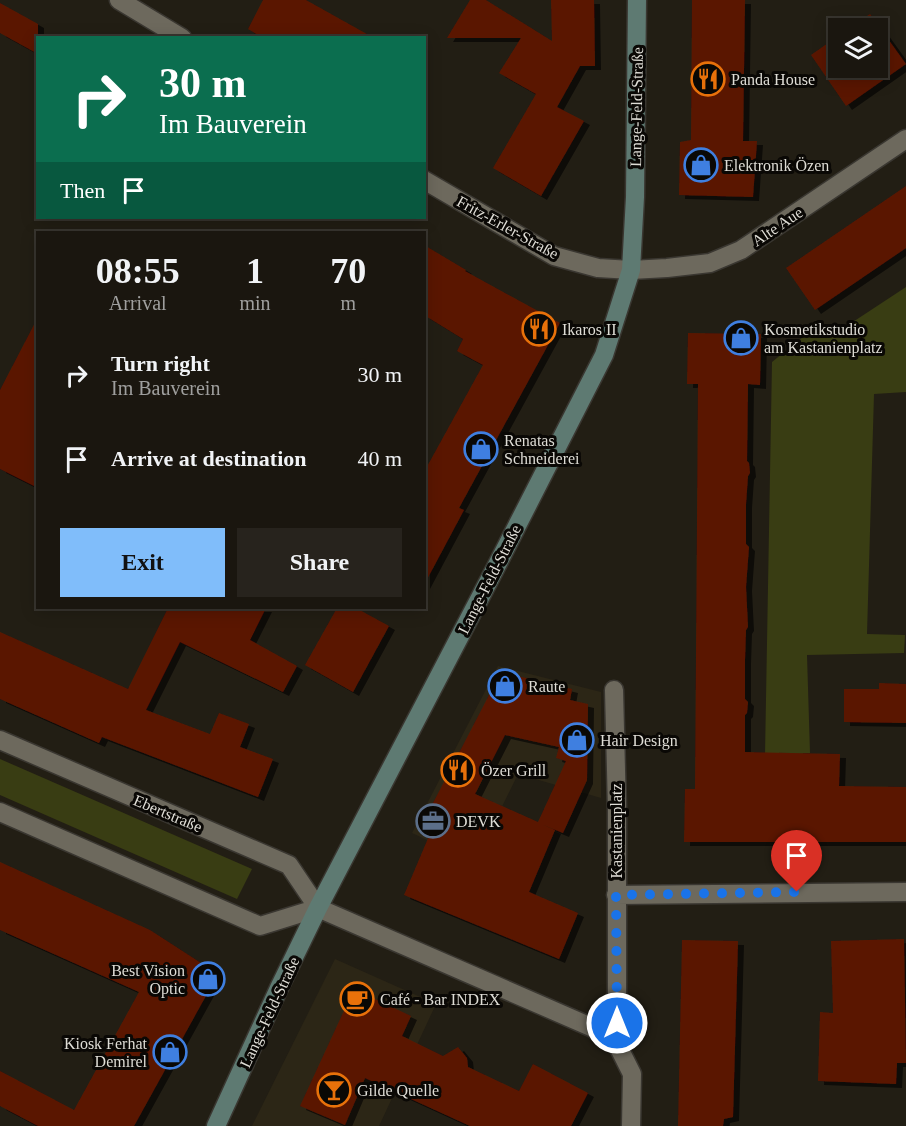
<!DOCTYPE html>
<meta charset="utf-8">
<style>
:root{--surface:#1a160f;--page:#27231d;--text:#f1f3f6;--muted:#9f9f9e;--line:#38352f;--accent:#80bdfa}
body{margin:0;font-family:"Times New Roman",serif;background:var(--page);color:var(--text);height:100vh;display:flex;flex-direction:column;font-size:22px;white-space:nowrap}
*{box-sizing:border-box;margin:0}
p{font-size:20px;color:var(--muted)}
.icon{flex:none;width:33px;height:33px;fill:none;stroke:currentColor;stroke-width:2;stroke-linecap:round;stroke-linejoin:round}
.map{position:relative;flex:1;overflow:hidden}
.sheet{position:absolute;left:36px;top:231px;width:390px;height:378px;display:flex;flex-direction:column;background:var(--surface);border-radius:0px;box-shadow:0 3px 15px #0003,0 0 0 2px var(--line)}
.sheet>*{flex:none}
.guide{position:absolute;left:36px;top:36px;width:390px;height:183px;border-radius:0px;box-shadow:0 3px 15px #0003,0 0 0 2px var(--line);background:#0b6e4f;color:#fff;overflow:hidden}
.controls{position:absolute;left:828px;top:18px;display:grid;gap:12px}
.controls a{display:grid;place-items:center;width:60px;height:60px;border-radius:0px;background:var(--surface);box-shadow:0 3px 15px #0003,0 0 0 2px var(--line);font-size:30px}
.pin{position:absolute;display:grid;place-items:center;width:51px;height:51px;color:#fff;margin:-62px -26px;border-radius:50% 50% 50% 0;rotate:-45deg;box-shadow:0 0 6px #0007}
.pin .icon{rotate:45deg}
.me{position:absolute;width:66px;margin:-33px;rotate:0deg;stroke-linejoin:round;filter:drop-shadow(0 0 4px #0008)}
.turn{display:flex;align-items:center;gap:21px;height:126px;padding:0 24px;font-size:27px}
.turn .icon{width:78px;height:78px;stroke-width:2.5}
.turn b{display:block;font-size:42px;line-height:51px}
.then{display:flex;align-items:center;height:57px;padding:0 24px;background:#0003;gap:12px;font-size:22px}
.eta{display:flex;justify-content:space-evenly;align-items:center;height:102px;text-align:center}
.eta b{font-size:36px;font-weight:700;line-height:42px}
.action{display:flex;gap:12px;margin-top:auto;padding:12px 24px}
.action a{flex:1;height:69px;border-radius:0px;background:var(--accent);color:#111;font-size:24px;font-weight:700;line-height:69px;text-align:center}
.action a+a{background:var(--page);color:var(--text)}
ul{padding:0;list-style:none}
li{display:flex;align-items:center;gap:18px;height:84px;padding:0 24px}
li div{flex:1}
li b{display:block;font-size:22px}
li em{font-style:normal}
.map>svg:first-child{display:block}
.built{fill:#2c2616}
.green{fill:#393d13}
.building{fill:#5a1601;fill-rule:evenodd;filter:url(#shadow)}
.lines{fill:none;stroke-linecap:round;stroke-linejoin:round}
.street-casing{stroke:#3a3731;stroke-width:21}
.secondary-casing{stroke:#3a3731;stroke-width:21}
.street{stroke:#6d695d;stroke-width:18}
.secondary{stroke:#5e7a72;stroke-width:18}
.route{stroke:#1a73e8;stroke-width:10;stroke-dasharray:0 18}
.labels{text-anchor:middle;stroke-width:6;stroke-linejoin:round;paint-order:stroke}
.poi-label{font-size:16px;fill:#dfddd6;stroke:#0a0805;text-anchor:start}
.street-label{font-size:16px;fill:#dfddd6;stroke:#0a0805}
</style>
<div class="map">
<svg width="906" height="1126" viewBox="0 0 906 1126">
<defs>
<filter id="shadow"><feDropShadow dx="6" dy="4" stdDeviation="0" flood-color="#0009"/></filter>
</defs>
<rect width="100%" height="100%" fill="#221e14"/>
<path class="built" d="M498 666 601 692V798L518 774 475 862 412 833Z
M335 959 436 1004 379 1126H252Z"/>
<path class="green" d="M906 287V392L874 394 867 634 905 635 904 653 807 655 810 753 765 755 772 362 809 332 830 337Z
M0 759 252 869 237 899 0 795Z"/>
<path class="building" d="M263 0H306L374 38H263L248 29Z
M470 0H486L552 41 551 0H594L595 66H580L557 107 584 121 541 196 493 168 536 94 499 73 521 38H447Z
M692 0H745L743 141H757L753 197 679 195 680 142 691 140Z
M0 3 38 24V54L0 33Z
M870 14 906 64 846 106 811 55 838 36V68H878V28H849Z
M906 186V248L815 310 786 268Z
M424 245 466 270 465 271 560 323 459 508 464 510 424 585V472L483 365 457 351 463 339 424 315Z
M38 317V488L0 469V390Z
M688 333 761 334 760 385 748 384 747 461 749 463 750 473 748 476 746 504V544L749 547 746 587 748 627 746 630 745 660V699L748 702 747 713 745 715V752L840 754 839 786 906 787V842H684L685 789H695L698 384H687Z
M168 608H266L250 640 297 666 283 692 180 642 146 710 210 734 219 713 249 724 240 747 273 759 258 797 102 737 99 743 0 699V632L128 689Z
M337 608H356L389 626 353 692 305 665Z
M501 672 572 689 570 700 588 704 587 780 563 833 541 824 555 830 529 892 578 913 559 959 404 895 429 836 419 830ZM505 735 559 747 556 758 566 761 538 822 475 794Z
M879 683 906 684V723L844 722V689H879Z
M0 862 150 930 218 974 134 1126H38L0 1106V1071L74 1110 139 992 0 930Z
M904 939 906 1063H897L896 1084 818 1081 820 1012 833 1013 831 941Z
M682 940 738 941 733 1117 724 1119 723 1126H678Z
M354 989 411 1016 402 1036 443 1056 458 1047 467 1058 468 1067 519 1091 533 1064 588 1093 571 1126H470L365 1078 345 1125 300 1106Z"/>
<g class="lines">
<defs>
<path id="street" d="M119 0 182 38
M424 180 554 256 598 268 631 270 667 268 710 263 741 250 906 139
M614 690 617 810V1044L632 1074 631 1126
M0 740 289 865 318 908 591 1027 617 1044
M0 812 260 926 318 908
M616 895 906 892"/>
<path id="secondary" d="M216 1126 279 988 318 908 496 567 604 355 631 270 635 197 637 0"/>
</defs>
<use href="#street" class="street-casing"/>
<use href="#secondary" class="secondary-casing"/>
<use href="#street" class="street"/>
<use href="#secondary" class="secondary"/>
</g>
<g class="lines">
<path class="route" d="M617 1023 616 895 797 892"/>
</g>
<defs>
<symbol id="restaurant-ring" viewBox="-11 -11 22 22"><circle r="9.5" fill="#0a0805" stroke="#e8710a" stroke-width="1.5"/><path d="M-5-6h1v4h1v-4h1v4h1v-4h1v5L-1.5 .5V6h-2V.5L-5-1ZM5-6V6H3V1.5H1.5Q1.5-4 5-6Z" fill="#e8710a"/></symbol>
<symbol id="shop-ring" viewBox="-11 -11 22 22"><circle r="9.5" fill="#0a0805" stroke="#3f7fe0" stroke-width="1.5"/><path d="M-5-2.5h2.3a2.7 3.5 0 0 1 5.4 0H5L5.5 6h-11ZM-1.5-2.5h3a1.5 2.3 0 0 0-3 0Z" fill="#3f7fe0"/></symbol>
<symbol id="office-ring" viewBox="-11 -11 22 22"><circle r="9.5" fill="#0a0805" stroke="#5c6f8a" stroke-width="1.5"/><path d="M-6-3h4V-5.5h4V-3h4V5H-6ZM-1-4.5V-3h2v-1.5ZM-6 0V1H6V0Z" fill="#5c6f8a"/></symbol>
<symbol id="cafe-ring" viewBox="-11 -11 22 22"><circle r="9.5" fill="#0a0805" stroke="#e8710a" stroke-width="1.5"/><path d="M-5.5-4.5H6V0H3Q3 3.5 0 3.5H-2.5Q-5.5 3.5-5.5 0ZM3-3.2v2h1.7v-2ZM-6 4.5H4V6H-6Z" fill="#e8710a"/></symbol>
<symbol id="bar-ring" viewBox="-11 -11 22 22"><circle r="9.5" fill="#0a0805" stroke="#e8710a" stroke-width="1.5"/><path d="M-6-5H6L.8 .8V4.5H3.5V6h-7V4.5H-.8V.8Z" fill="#e8710a"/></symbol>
</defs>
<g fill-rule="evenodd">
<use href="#restaurant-ring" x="689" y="60" width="38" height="38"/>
<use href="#shop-ring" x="682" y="146" width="38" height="38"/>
<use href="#restaurant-ring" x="520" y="310" width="38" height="38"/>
<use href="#shop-ring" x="722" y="319" width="38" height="38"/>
<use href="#shop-ring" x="462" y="430" width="38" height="38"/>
<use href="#shop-ring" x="486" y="667" width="38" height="38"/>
<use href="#shop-ring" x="558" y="721" width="38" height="38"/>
<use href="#restaurant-ring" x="439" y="751" width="38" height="38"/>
<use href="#office-ring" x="414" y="802" width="38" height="38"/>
<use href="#shop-ring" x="189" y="960" width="38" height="38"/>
<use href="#cafe-ring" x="338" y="980" width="38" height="38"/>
<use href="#shop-ring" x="151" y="1033" width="38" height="38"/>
<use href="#bar-ring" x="315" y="1071" width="38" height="38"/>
</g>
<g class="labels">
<g class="poi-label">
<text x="731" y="85">Panda House</text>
<text x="724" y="171">Elektronik Özen</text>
<text x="562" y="335">Ikaros II</text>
<text x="764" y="335">Kosmetikstudio<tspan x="764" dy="18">am Kastanienplatz</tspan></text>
<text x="504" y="446">Renatas<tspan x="504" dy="18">Schneiderei</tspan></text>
<text x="528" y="692">Raute</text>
<text x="600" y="746">Hair Design</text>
<text x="481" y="776">Özer Grill</text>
<text x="456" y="827">DEVK</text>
<text x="185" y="976" text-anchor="end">Best Vision<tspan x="185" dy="18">Optic</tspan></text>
<text x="380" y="1005">Café - Bar INDEX</text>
<text x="147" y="1049" text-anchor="end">Kiosk Ferhat<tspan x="147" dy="18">Demirel</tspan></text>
<text x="357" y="1096">Gilde Quelle</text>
</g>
<g class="street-label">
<text transform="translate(636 107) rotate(-89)" y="6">Lange-Feld-Straße</text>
<text transform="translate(777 226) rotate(-34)" y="6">Alte Aue</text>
<text transform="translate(508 227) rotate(29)" y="6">Fritz-Erler-Straße</text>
<text transform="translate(489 579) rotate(-63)" y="6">Lange-Feld-Straße</text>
<text transform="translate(168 813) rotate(23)" y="6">Ebertstraße</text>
<text transform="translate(616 831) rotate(-90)" y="6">Kastanienplatz</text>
<text transform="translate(269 1012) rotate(-65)" y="6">Lange-Feld-Straße</text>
</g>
</g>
</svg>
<div class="controls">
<a><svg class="icon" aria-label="layers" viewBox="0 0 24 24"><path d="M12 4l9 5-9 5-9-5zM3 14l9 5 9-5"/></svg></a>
</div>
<div class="pin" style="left:797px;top:892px;background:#d93025"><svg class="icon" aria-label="arrive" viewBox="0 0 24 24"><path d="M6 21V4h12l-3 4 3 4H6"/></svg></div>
<svg class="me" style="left:617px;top:1023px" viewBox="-20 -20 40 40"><circle r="17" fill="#1a73e8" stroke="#fff" stroke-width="3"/><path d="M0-11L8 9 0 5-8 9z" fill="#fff"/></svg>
<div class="guide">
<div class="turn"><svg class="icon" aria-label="right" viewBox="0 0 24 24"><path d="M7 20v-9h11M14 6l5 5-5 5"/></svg><div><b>30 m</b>Im Bauverein</div></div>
<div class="then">Then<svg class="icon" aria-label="arrive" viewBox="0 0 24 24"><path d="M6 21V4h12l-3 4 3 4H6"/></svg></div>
</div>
<section class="sheet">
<div class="eta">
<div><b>08:55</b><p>Arrival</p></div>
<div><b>1</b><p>min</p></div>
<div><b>70</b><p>m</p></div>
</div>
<ul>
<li><svg class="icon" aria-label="right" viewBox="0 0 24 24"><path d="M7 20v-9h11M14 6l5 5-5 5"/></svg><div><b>Turn right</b><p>Im Bauverein</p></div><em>30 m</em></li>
<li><svg class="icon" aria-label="arrive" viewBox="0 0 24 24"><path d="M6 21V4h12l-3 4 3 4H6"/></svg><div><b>Arrive at destination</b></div><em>40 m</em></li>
</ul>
<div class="action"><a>Exit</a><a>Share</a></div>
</section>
</div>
